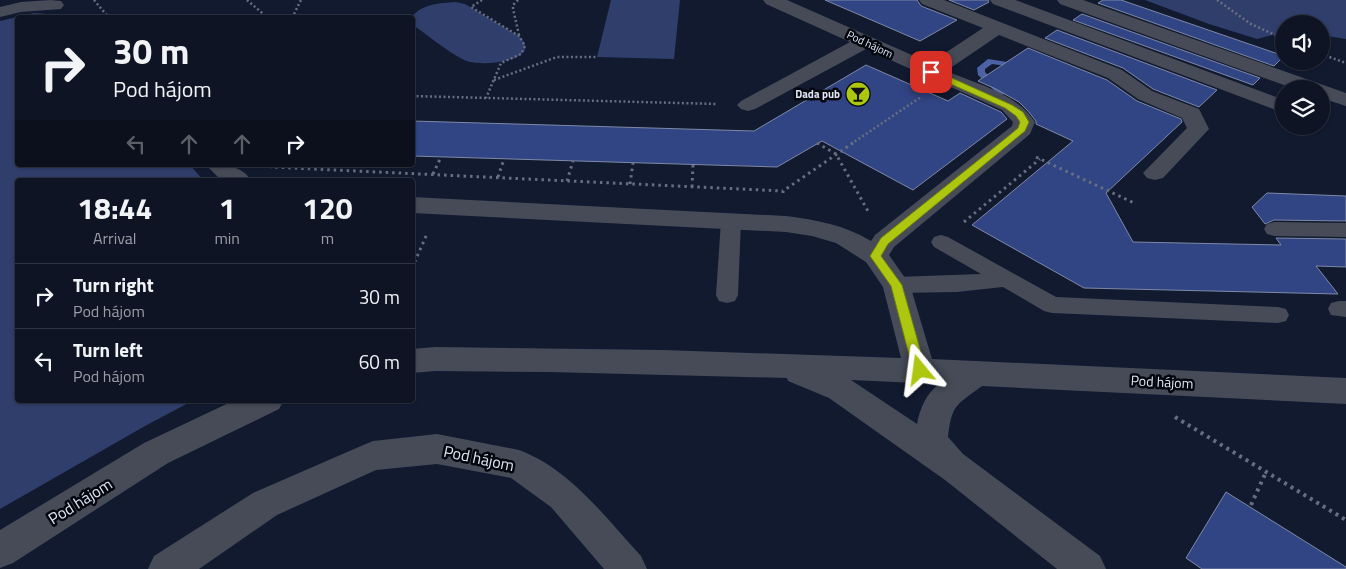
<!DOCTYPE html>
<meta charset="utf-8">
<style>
:root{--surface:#0e1424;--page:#171d2c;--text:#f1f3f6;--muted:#9b9ea6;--line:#2e3341}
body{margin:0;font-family:"Titillium Web",sans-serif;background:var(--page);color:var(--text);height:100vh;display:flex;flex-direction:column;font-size:19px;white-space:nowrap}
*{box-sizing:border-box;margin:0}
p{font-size:16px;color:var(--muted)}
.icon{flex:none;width:28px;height:28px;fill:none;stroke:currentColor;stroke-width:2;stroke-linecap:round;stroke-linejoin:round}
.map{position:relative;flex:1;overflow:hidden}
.details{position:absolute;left:15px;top:178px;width:400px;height:225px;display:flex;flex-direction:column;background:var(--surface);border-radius:5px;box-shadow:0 1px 4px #0004,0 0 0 1px var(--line)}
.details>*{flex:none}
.hud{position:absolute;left:15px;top:15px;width:400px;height:152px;border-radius:5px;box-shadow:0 1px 4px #0004,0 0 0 1px var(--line);background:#0e1424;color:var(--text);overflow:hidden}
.fabs{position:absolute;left:1275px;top:15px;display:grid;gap:10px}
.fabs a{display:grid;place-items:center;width:55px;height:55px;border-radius:50%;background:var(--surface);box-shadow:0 1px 4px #0004,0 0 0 1px var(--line);font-size:25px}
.pin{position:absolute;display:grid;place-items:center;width:42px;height:42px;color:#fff;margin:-21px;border-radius:10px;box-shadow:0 2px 8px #0006}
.me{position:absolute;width:55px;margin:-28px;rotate:344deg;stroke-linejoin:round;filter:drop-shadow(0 0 4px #0008)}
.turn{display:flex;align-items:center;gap:18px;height:105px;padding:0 15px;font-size:22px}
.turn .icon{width:65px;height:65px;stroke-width:2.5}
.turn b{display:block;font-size:35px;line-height:42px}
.lanes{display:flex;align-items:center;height:48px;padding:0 15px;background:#0003;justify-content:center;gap:25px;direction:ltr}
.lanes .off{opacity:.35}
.eta{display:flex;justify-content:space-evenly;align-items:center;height:85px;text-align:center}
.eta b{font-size:30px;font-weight:700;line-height:35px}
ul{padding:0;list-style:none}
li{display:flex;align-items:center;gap:15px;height:65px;padding:0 15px;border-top:1px solid var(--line)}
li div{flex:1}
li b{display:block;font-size:19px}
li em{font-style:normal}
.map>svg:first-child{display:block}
.green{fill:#303e6b}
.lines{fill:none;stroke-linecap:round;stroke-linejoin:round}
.stream{fill:#4c62a5;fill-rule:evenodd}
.building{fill:#314584;stroke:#7e89a6}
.path-far2{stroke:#676e82;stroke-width:2.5;stroke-dasharray:2 2.5;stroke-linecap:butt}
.path-far1{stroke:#676e82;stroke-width:3;stroke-dasharray:2.5 4;stroke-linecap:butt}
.path{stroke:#676e82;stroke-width:4;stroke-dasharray:3 4.5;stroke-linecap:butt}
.service{fill:#464b57;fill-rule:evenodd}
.minor{fill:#464b57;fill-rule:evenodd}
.route{fill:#adc60f;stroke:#70810a}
.labels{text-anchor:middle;stroke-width:5;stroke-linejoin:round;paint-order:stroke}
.far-street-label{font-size:11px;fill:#dee5f5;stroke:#04060e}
.far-poi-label{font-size:11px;font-weight:bold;fill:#dee5f5;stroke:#04060e;text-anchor:end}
.street-label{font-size:14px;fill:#dee5f5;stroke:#04060e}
.near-street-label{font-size:16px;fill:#dee5f5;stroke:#04060e}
</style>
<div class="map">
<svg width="1346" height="569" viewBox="0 0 1346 569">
<rect width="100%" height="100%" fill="#121a30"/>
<path class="green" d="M611 0H680L674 59 597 57Z
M1145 0H1346V39L1321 35V24H1284V32L1257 39 1209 24Z
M455 2 465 4 519 36C546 61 480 68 464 60 446 51 429 36 413 25L412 17C421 4 441 3 455 2Z
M34 13 46 14 48 17 18 18V165H190L203 180H18V400H194L145 426 0 509V21Z"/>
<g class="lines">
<path class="stream" d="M988 59 1007 62V66L992 64 985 69V72L1003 90 1019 91V95L998 94 978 75 977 68Z"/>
</g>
<path class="building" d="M825 0H917L921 6 957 20 920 41Z
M949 0H988L989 2 974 10Z
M1103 0H1121L1284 56 1274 66 1098 3Z
M1082 14 1260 78 1253 85 1073 20Z
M1057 30 1217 90 1199 107 1153 89 1123 68 1045 38Z
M1028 48 1107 80 1137 101 1181 119 1182 122 1106 193 1133 242 1281 245 1276 238 1346 239V267L1316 266 1338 294 1084 288 972 225 1073 141 1036 124V121L1028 111 1019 102 996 89 978 81Z
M866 65 948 101 960 93 1001 112 1007 119 913 190 822 141 777 167 412 156V121L754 131Z
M1267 193 1346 196V221L1274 220 1265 224 1252 207Z
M1226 492 1346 567V569H1202L1186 558Z"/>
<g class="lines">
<path class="path-far2" d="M94 0 109 18
M247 0 268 18
M482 0 471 7 519 36 525 46 521 54 501 63 486 98
M518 0 513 5V9L519 35
M1217 0 1251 24 1284 39
M292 18 301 0
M1321 54 1346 63
M494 80 557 57H597
M412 96 717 104
M817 143 819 144
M851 144 921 97"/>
<path class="path-far1" d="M817 143 836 154 869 213
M1036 157 1134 203
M270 165 271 167 783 191
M433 174 441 157
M498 177 504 159
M567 181 573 161
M630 184 633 163
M692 187 693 165
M783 193V191L853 143
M964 222 1040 159
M412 268 427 234"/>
<path class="path" d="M1175 417 1346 520
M1251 505 1266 472"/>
<path class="service" d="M731 215 738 216 741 221 738 295 735 301 727 303 719 301 716 295 721 221 724 216Z
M1274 222 1346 223V237L1274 236 1267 234 1264 229 1267 224Z
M941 235 948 237 1056 297 1278 307 1286 309 1289 315 1286 321 1278 323 1052 313 1044 311 1003 287 957 292 896 293 888 290 885 285 888 280 896 277 981 274 934 247 931 242 934 237Z
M1339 301H1346V317L1331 315 1328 309 1331 303Z"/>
<path class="minor" d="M50 0 61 1 64 5 61 9 21 12 0 17V7L21 2Z
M763 0H787L930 63 983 28 922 4 919 0H944L1122 70 1152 91 1199 109 1209 129 1163 178 1155 180 1147 178 1143 173 1187 128 1182 118 1138 99 1108 78 999 35 946 71C977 84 1016 93 1035 122L1030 134 894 247 889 255 910 285 932 359 1346 378V404L982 386C957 405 952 403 948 437L963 454 1100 556 1106 569H1057L945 480 829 398 788 381 787 378 549 372 435 371 412 373V349L435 347 663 350 901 358 883 287 866 262 836 243 812 236 786 232 412 213V197L786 216C816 220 845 225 871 241L875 235 1012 126 1013 122 1002 110 866 49 755 109 748 111 741 109 737 105 741 101 850 42 766 4ZM851 380 939 384C926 394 920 408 917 424Z
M990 0H1015L1284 100V113L993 4Z
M1057 0H1083L1346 93V106L1321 98V89H1295L1060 4Z
M206 165C223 165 240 164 251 180H221Z
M235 400H284L279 409 168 463 13 563 0 568V530L144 443Z
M437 434 519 450C570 469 605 517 641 556L647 569H604L551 507 511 478 437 464 376 470 277 515 199 569H148L154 556 253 493 361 446 373 441Z"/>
</g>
<path class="route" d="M928 70H934L1012 105 1023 112 1029 122 1025 131 888 244 881 256 902 285 926 370 924 373H915L913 370 891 286 870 256 881 238 1011 134 1018 128 1020 122 1016 116 1005 108 928 74Z"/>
<defs>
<symbol id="bar-disc" viewBox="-11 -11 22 22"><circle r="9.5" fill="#adc60f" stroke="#04060e"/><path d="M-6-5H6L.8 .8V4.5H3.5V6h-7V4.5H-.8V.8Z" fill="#111"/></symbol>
</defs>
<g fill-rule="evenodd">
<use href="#bar-disc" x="844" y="80" width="28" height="28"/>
</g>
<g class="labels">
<g class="far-street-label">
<text transform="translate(870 44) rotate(25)" y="4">Pod hájom</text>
</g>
<g class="far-poi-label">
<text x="840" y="98">Dada pub</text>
</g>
<g class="street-label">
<text transform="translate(1162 382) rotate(3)" y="5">Pod hájom</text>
</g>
<g class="near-street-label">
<text transform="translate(479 458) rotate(12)" y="6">Pod hájom</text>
<text transform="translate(80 501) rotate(-32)" y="6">Pod hájom</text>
</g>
</g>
</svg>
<div class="fabs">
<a><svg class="icon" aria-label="sound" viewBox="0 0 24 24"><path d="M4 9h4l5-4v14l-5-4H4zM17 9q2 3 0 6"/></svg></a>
<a><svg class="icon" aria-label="layers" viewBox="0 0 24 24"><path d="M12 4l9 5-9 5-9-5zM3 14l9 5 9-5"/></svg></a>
</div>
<div class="pin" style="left:931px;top:72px;background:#d93025"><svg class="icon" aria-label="arrive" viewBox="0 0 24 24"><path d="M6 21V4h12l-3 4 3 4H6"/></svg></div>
<svg class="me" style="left:920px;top:370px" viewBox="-20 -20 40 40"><path d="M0-17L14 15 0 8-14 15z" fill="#adc60f" stroke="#fff" stroke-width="4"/></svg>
<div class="hud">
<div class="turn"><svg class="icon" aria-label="right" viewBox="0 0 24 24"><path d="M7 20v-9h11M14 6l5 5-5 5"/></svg><div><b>30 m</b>Pod hájom</div></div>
<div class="lanes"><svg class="icon off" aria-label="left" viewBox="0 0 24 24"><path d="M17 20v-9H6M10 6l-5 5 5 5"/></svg><svg class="icon off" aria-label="ahead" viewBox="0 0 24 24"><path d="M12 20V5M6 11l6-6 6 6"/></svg><svg class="icon off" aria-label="ahead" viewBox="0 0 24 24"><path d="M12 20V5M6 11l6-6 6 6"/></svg><svg class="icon" aria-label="right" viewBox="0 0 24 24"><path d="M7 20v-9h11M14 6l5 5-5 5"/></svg></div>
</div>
<section class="details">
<div class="eta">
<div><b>18:44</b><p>Arrival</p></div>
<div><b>1</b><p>min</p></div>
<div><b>120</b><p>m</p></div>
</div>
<ul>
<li><svg class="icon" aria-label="right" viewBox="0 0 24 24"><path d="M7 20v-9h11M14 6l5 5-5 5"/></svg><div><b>Turn right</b><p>Pod hájom</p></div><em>30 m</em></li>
<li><svg class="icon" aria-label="left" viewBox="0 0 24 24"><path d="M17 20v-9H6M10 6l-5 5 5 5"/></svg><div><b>Turn left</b><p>Pod hájom</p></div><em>60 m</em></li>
</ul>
</section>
</div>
